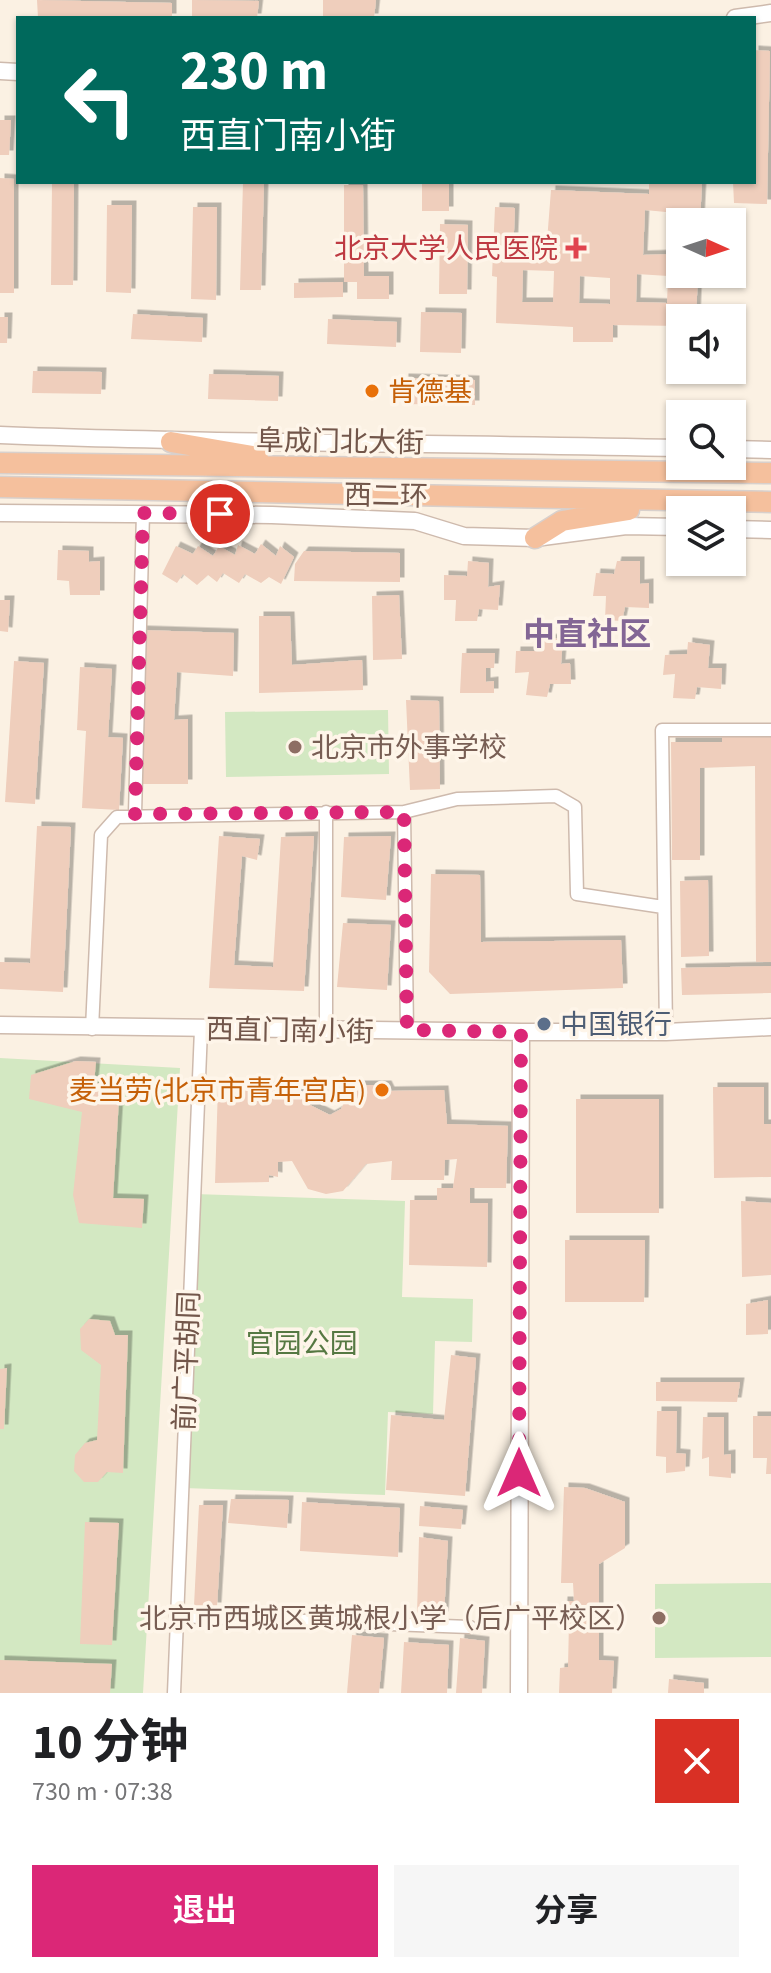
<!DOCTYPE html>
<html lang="zh">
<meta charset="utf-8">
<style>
:root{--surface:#fff;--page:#f6f6f6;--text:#202124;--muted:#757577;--accent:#db2777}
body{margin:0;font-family:"Source Sans 3","Noto Sans SC",sans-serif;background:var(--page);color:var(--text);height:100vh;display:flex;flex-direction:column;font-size:30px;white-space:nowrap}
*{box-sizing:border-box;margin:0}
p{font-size:26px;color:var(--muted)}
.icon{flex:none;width:44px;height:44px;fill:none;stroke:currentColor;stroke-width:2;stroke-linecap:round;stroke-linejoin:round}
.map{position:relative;height:1693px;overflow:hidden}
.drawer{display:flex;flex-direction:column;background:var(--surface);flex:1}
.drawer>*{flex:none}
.banner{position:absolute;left:16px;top:16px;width:740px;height:168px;border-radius:0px;box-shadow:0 2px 6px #0004;background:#00695c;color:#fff;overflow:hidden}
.needle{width:52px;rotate:93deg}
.fabs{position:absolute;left:666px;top:208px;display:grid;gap:16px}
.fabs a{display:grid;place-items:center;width:80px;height:80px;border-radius:0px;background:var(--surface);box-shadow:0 2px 6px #0004;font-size:40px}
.pin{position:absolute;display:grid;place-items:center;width:68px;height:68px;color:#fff;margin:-34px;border:4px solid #fff;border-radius:50%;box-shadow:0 2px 8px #0007}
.me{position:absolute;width:88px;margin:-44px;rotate:0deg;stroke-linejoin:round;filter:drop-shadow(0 0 6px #0008)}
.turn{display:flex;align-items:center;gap:28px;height:168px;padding:0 32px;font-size:36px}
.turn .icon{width:104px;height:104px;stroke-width:2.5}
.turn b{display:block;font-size:56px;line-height:68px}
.round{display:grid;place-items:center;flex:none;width:84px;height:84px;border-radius:0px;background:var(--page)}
.headline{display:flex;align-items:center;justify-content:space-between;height:136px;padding:0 32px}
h1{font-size:48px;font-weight:700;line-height:60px}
.cta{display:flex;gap:16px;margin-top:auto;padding:16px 32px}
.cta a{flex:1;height:92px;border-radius:0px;background:var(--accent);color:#fff;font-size:32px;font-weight:700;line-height:92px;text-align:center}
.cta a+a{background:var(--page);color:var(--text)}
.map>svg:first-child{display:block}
.green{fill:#d3e8c2}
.building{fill:#efcebc;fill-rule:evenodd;filter:url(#shadow)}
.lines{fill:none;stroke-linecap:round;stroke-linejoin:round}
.minor-casing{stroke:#cebaad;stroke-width:15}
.tertiary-casing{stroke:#cebaad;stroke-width:19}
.trunk-casing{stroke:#d8d0cc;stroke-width:23}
.minor{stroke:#fff;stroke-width:12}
.tertiary{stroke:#fff;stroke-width:16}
.trunk{stroke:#f5c09d;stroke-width:20}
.route{stroke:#db2777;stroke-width:14;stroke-dasharray:0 25.2}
.health-dot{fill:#e0444e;stroke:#fef5e9;stroke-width:3}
.food-dot{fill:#e8710a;stroke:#fef5e9;stroke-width:3}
.education-dot{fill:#8d6e63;stroke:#fef5e9;stroke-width:3}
.service-dot{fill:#5c6f8a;stroke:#fef5e9;stroke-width:3}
.labels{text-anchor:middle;stroke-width:7;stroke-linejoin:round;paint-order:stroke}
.health-label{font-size:28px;fill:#be3a42;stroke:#fef5e9;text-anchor:end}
.food-label{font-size:28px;fill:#c56008;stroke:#fef5e9;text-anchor:start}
.street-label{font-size:28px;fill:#72564a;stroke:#fef5e9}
.education-label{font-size:28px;fill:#785e54;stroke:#fef5e9;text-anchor:start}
.service-label{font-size:28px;fill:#4e5e75;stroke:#fef5e9;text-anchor:start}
.park-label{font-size:28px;fill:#557842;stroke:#fef5e9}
.quarter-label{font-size:32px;font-weight:bold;fill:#836695;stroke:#fef5e9}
</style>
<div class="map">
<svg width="771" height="1693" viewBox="0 0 771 1693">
<defs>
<filter id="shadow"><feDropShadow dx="4.5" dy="-4.5" stdDeviation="0" flood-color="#0004"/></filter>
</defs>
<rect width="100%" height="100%" fill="#fbf1e3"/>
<path class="green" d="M388 710 389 774 226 777 225 712Z
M0 1058 180 1068 143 1693H0Z
M194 1194 405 1201 402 1297 473 1299 472 1342 435 1341 433 1414 388 1412 385 1495 184 1488Z
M771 1583V1657L655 1658V1584Z"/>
<path class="building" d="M37 0 172 3V18H38Z
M192 0 259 1 257 18H192Z
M323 0H376L374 18H323Z
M754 50 770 51 767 204 734 203 733 182H754Z
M0 120H11L9 155H0Z
M0 178 14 179V293H0Z
M52 182H74L73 285H51Z
M243 182H264L261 290H240Z
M422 182H449V211H422Z
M649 182H702L700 222H680V274H698L696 318H680V326L613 325V342H573V327L496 323 497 277 492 276 495 207 515 208 513 254H546L551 190 649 194ZM645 210 676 213 674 254 643 255ZM523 270 554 271 553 302H522ZM637 274 668 276 667 303 636 302ZM580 276 610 278V304L579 303Z
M344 185H363L364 276H389V299H357V282H344Z
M107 205H132L131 293 106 292Z
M193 207H217L216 300 191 299Z
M440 224 468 225 467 294H439Z
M343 282V297L294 298V283Z
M421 312 462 313 461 353 420 352Z
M133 314 203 318 202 342 131 339Z
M0 317H8L7 343H0Z
M328 319 397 322 396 347 327 344Z
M33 371 102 372 101 394 32 393Z
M209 374 279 376 278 401 208 399Z
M404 378 475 380V405L403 404Z
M261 544 276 556 280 546 294 557 281 584 269 577 261 583 245 574 239 583 223 573 217 582 208 575 197 585 183 574 177 583 162 574 176 546 193 554 198 546 213 556 219 546 235 555 238 545 255 554Z
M58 550 89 551V562L100 561V595H70L69 581 57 580Z
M304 551 400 553V582L294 581 295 564Z
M468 561 489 563 488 587 500 585 498 610 479 609 477 621H455L456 600H444V575L467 576Z
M617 561H640V584L649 583V608L625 607 622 621 605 620 606 596H593L596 573 614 574Z
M399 595 402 659 373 660 372 596Z
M0 600H10L8 632 0 631Z
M259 616H290L292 665 362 660 363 690 259 693Z
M140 630 234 633 233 676 177 672 174 720 188 719V784H141L144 728 137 729Z
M542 638 563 639 561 664 570 663 571 684H550L547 697 526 695 529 672 515 673 516 651H539Z
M688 642 710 645 708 668H722L721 689 697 687 695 699 673 698 675 674 663 675 665 655 687 654Z
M462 653H495L494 668H486V682L494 681V693H460Z
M14 661 44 663 35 804 5 802Z
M80 667 112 669 108 737 123 738 119 810 82 808 86 731 77 730Z
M406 700 439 701 440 789 410 790Z
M722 734H771V962H756L755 766 700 768V860H672L671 742H722Z
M37 826 71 827 63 992 0 989V962L30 963Z
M219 836 260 839 257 860 242 856 234 965 273 967 281 837 314 836 304 991 209 988Z
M391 836 386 900 341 897 344 837Z
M431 874 480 875 481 942 621 940 623 988 450 994 429 972Z
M708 880 709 956 681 957 680 881Z
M343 923 391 925 387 990 337 987Z
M771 966V993L682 995 681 968Z
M76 1061 96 1062 94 1083H120L113 1198 144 1199 142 1228 79 1223 73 1195 82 1112 29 1099 31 1075Z
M353 1085H387L390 1091 444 1090 447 1124 508 1126 506 1188H470V1203H488L487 1267 409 1265 410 1200H437V1188H453L457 1159 445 1160 444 1180H391L392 1161 366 1164 343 1191 326 1194 308 1189 292 1161 278 1162V1177L269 1175V1182L215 1183 218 1086 298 1087 306 1103 330 1115 341 1109Z
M713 1087H764V1124H771V1177L714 1178Z
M576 1099H659V1213H576Z
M741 1201 771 1203V1275L742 1277Z
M565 1240H645L644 1302H565Z
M768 1300V1334L746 1335V1304Z
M89 1319 110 1321 115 1335H128L123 1473 107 1472 98 1482H84L74 1471 75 1455 85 1443 97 1440 101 1365 81 1350 80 1329Z
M451 1355 476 1358 465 1496 386 1490 391 1415 444 1420Z
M7 1368 4 1429H0V1369Z
M656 1382H740L737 1402 656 1401Z
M657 1411H677L676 1453 686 1454 685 1471 666 1473V1457L656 1456Z
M753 1416H771V1474H766L767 1458H753Z
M703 1417H724V1455L731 1454V1478L709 1476V1457L702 1459Z
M564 1487 585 1488 625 1502V1548L599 1564V1660L614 1661 612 1693H559L560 1668 568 1667 569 1622 562 1623 563 1601H574L573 1583H561Z
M231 1499 289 1500 287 1528 228 1523Z
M302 1502 400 1508 398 1557 300 1551Z
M199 1505H223L217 1607 194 1606Z
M420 1506 463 1510 461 1529 419 1526Z
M85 1522 119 1523 112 1645 80 1644Z
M419 1537 448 1541 444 1616 417 1615Z
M352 1635 384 1638 379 1693H347Z
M460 1638 485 1641 482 1693H456Z
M404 1642 449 1645 447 1693H401Z
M0 1660 112 1664 110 1693H0Z
M669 1679 704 1683V1693H668Z"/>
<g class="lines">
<defs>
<path id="minor" d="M404 812 407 1030
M135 814 143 513
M92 1029 101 835 117 817 404 812 457 799 556 796 575 807 577 894 663 907
M326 1031V812
M666 1032 662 730H771
M176 1616 470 1627
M174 1693 201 1029"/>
<path id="tertiary" d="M735 18 771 13
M0 71 18 72
M0 435C226 444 453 443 680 448
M732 449 771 450
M0 513 272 515 415 521 464 536 535 538 626 526 680 527
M732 529 771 530
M0 1025 521 1032H666L771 1027
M519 1693 521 1032"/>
<path id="trunk" d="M171 442 258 457
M0 463 771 473
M0 487 771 502
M535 538 562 521 629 510"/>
</defs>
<use href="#minor" class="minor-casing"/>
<use href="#tertiary" class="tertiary-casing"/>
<use href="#trunk" class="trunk-casing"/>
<use href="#minor" class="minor"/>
<use href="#tertiary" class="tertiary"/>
<use href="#trunk" class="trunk"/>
</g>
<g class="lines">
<path class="route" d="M220 514 143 513 135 814 404 812 407 1030 521 1032 519 1473"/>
</g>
<path class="health-dot" d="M572 236h8v8h8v8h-8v8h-8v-8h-8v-8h8z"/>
<g class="food-dot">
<circle cx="372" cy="391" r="8"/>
<circle cx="382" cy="1090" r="8"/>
</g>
<g class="education-dot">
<circle cx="295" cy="747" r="8"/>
<circle cx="659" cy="1618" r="8"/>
</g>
<circle class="service-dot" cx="544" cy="1024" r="8"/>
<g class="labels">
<g class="health-label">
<text x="558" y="258">北京大学人民医院</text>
</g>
<g class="food-label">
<text x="388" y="401">肯德基</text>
<text x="366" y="1100" text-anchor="end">麦当劳(北京市青年宫店)</text>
</g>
<g class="street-label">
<text transform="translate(340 441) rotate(1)" y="10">阜成门北大街</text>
<text transform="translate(386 495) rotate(1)" y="10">西二环</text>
<text transform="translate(290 1030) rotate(1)" y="10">西直门南小街</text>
<text transform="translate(186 1361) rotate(-88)" y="10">前广平胡同</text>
</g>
<g class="education-label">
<text x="311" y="757">北京市外事学校</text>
<text x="643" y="1628" text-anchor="end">北京市西城区黄城根小学（后广平校区）</text>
</g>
<g class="service-label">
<text x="560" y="1034">中国银行</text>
</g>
<g class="park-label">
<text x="302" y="1353">官园公园</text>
</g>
<g class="quarter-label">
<text x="587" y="645">中直社区</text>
</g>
</g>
</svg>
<div class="fabs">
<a><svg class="needle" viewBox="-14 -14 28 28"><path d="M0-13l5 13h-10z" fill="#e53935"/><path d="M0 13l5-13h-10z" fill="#757577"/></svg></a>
<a><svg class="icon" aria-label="sound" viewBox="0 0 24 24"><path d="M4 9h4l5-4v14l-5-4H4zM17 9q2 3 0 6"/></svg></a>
<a><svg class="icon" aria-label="search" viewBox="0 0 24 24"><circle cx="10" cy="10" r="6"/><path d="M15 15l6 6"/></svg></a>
<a><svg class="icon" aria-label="layers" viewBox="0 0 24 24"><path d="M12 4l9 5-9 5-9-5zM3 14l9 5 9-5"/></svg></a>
</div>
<div class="pin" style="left:220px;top:514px;background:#d93025"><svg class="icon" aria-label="arrive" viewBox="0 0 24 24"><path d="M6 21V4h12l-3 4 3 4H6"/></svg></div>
<svg class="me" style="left:519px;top:1473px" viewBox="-20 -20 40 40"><path d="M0-17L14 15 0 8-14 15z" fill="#db2777" stroke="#fff" stroke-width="4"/></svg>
<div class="banner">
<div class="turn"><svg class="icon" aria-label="left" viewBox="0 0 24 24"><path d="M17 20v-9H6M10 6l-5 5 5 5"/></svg><div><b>230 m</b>西直门南小街</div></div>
</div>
</div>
<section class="drawer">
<div class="headline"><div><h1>10 分钟</h1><p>730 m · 07:38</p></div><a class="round" style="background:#d93025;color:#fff"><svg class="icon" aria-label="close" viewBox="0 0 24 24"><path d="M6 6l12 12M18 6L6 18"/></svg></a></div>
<div class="cta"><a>退出</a><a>分享</a></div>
</section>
